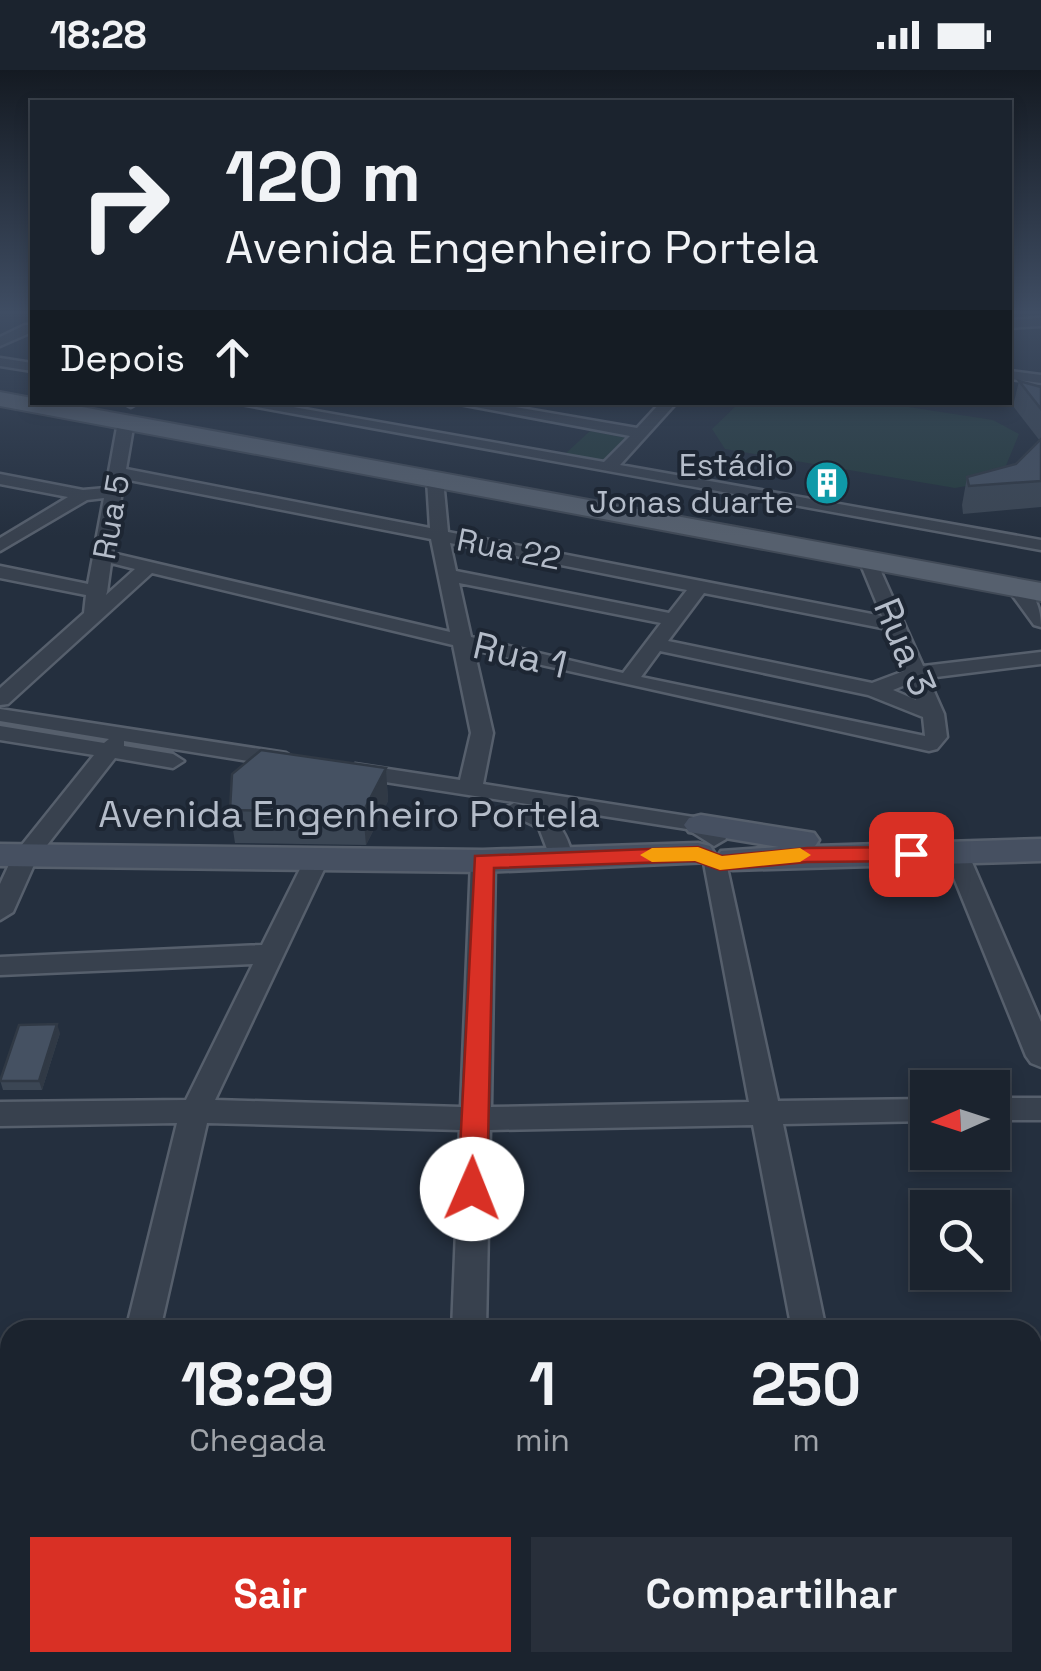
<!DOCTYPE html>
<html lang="pt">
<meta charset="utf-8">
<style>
:root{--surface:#1b232e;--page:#282f3a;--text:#f1f3f6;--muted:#a0a4aa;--line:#39404a;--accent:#d93025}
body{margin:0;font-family:"Space Grotesk",sans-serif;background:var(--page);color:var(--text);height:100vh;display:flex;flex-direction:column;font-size:38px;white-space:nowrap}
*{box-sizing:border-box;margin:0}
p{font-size:32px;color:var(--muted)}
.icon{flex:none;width:55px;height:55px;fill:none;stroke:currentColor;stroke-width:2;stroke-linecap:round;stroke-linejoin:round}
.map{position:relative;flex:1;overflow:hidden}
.sheet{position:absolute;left:0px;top:1250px;width:1042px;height:352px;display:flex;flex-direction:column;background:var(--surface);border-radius:30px 30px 0 0;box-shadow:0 5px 15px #0003,0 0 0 2px var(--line)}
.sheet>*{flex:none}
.banner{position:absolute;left:30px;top:30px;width:982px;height:305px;border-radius:0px;box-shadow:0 5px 15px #0003,0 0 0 2px var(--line);background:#1b232e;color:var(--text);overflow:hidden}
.needle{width:65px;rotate:267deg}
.tools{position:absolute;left:910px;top:1000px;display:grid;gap:20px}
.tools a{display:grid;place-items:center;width:100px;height:100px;border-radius:0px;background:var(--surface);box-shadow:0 5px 15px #0003,0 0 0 2px var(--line);font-size:50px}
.pin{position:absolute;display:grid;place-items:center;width:85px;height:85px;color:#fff;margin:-42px;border-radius:20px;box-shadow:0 5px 15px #0006}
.me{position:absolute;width:110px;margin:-55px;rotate:1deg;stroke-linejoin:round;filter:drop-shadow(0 0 8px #0008)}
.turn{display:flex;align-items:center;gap:35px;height:210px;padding:0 30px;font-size:45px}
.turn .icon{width:130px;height:130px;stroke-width:2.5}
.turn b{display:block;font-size:70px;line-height:85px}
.then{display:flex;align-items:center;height:95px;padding:0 30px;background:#0003;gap:20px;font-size:38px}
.eta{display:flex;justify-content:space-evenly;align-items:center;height:170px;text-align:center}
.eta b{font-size:60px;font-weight:600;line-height:70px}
.primary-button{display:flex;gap:20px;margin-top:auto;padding:20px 30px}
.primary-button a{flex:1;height:115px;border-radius:0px;background:var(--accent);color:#fff;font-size:40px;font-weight:600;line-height:115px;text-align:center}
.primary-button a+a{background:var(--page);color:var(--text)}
.status{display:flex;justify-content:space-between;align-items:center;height:70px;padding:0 50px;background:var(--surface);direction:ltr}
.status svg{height:28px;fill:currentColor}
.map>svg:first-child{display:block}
.green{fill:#263c3f}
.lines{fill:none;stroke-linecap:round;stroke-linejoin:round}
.street-casing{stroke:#565f6c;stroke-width:5}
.secondary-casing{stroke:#565f6c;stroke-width:5}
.primary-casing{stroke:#414a57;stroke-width:4}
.street{fill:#38414e;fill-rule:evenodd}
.secondary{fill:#465061;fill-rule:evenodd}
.primary{fill:#56606e;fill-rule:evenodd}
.wall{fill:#3b4654}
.shaded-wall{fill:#303945}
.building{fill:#455162;stroke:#303945;stroke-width:2.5}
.route{fill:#d93025;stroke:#8d1f18;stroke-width:2.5}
.slow{fill:#f59e0b}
.labels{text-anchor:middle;stroke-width:8;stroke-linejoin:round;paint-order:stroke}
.far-poi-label{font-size:32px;fill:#b4bcc9;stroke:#1d2633;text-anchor:end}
.far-street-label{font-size:32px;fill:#b4bcc9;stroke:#1d2633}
.street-label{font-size:38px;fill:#b4bcc9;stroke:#1d2633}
</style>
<div class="status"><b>18:28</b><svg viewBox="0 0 49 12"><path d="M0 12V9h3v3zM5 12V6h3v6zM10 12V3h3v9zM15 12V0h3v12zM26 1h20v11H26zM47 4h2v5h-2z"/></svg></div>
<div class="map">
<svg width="1041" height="1601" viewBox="0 0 1041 1601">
<rect width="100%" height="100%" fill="#242f3e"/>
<path class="green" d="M876 332 993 350 1019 364 1000 410 955 418 725 379 712 359 739 333Z
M590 361 626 368 602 392 565 384Z"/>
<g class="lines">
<defs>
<path id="street" d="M1041 248V256L1010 258V250Z
M25 255H32V262L0 276V267Z
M0 288 32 293V301L0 296Z
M1010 301 1041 305V313L1010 309Z
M139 332 131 337 124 333V332Z
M230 332H265L604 392 630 366 449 332H486L637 358 661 332H677L620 395 1041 470V480Z
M126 347 134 352 126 399 430 458 427 410 435 405 443 410 448 462 882 546 859 490 874 486 923 596 1041 582V594L928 608 944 644 947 667 937 679 929 681 474 580 493 663 483 714 700 748 717 754 726 769 714 776 687 759 347 706 344 701 355 694 460 710 471 663 453 575 152 503 8 634 0 635V618L84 543 86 525 0 508V496L88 514 104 428 87 430 0 481V468L68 427 0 414V404L83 420 106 418 118 352ZM124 409 431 469 450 562 112 483ZM450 473 687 520 669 543 456 501ZM111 493 135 499 106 525 107 522ZM459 513 661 553 623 603 471 567ZM704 523 887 559 904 601 872 613 668 571ZM660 581 868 625 923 647 925 666 641 607ZM910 613 916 630 893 620Z
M1016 512C1035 519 1041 539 1041 557L1034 555 1007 518Z
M0 639 286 683 297 690 286 697 124 671V676L173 684 184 691 173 698 115 688 37 788 13 842 0 850V814L13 786 94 685 0 670V656L104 673 109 669 0 651Z
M514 733C549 740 564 752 573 787L570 792H552L539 758 502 740Z
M956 775 968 783 1041 952V997L1031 993 1026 986 944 783Z
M316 783 328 791 215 1030 461 1037 471 791 483 783 495 791 491 1037 749 1032 704 793 707 788H725L778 1031 928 1029V1051L783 1054 826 1260H792L753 1055 490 1060 486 1260H452L460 1060 207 1053 160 1260H126L177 1053 0 1056V1032L186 1030 253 894 0 905V887L262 875 304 791Z
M992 1028H1041V1050H992Z
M1041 1511V1559L1032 1562V1514Z
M44 1592H86L84 1601H42Z
M441 1592H483V1601H441Z
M850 1592H892L893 1601H851Z
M971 1592H1016L1012 1601H968Z"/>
<path id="secondary" d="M701 745 814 763 819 770 815 776 1041 769V791L733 800 721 797 716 789 721 781 779 777 689 762 684 755 689 748Z
M698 773 710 776 715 784 710 792 483 802 0 796V774L483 780Z"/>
<path id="primary" d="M0 322 32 328V332H55L1041 513V531L0 336Z"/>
</defs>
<use href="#street" class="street-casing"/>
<use href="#secondary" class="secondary-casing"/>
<use href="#primary" class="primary-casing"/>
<use href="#street" class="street"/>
<use href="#secondary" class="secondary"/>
<use href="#primary" class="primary"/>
</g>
<path class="wall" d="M1019 311 1041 317V437L963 444 962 435 967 407 1016 394 1040 371 1013 336Z
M386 698 388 731 366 775 235 773 230 740Z
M60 963 42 1020H3L0 1010Z"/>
<path class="shaded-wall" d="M386 698 388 731 366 775 363 742Z
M57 954 60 963 42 1020 39 1011Z"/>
<path class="building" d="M1019 311 1041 317V339Z
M1041 369V411L969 416 967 407 1016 394Z
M261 680 386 698 363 742 230 740 232 704Z
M57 954 39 1011H0L19 955Z"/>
<linearGradient id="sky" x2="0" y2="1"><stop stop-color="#141a22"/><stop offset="0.52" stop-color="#3f4d63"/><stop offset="1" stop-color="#3f4d63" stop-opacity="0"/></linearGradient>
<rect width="1041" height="466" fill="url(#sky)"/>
<path class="route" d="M698 777 722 786 807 778 911 777 922 784 911 791 807 792 720 800 695 791 494 798 487 1119 483 1127H462L458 1119 475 786Z"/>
<path class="slow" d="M698 777 722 786 800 778 811 785 800 792 720 800 695 791 652 792 640 785 652 778Z"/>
<defs>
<symbol id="building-disc" viewBox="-11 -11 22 22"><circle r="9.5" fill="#0f9aa8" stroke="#1d2633"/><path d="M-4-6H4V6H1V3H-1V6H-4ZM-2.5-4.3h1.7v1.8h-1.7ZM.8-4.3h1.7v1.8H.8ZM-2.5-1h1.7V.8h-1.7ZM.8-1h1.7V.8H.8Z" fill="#fff"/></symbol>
</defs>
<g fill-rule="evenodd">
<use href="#building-disc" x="802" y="388" width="50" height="50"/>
</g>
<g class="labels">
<g class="far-poi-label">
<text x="794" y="406">Estádio<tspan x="794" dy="37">Jonas duarte</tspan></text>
</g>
<g class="far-street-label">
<text transform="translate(111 447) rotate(-80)" y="11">Rua 5</text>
<text transform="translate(509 479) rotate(11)" y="11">Rua 22</text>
</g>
<g class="street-label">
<text transform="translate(905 577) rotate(67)" y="13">Rua 3</text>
<text transform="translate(520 585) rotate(13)" y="13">Rua 1</text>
<text x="349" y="757">Avenida Engenheiro Portela</text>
</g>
</g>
</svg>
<div class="tools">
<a><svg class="needle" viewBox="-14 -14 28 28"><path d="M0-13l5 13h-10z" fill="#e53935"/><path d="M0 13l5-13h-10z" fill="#a0a4aa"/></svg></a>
<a><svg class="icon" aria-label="search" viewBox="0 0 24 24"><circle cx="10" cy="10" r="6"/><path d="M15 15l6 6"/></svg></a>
</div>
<div class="pin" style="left:911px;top:784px;background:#d93025"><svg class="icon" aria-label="arrive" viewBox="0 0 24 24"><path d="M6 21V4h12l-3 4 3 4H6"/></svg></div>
<svg class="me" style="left:472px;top:1119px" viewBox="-20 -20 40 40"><circle r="19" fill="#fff"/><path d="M0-13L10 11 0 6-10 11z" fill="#d93025"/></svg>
<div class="banner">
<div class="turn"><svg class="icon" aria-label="right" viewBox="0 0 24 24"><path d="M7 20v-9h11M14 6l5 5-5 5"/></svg><div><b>120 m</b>Avenida Engenheiro Portela</div></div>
<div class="then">Depois<svg class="icon" aria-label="ahead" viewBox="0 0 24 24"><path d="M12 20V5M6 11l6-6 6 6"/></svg></div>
</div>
<section class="sheet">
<div class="eta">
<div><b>18:29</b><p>Chegada</p></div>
<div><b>1</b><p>min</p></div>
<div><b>250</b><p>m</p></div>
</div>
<div class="primary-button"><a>Sair</a><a>Compartilhar</a></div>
</section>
</div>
